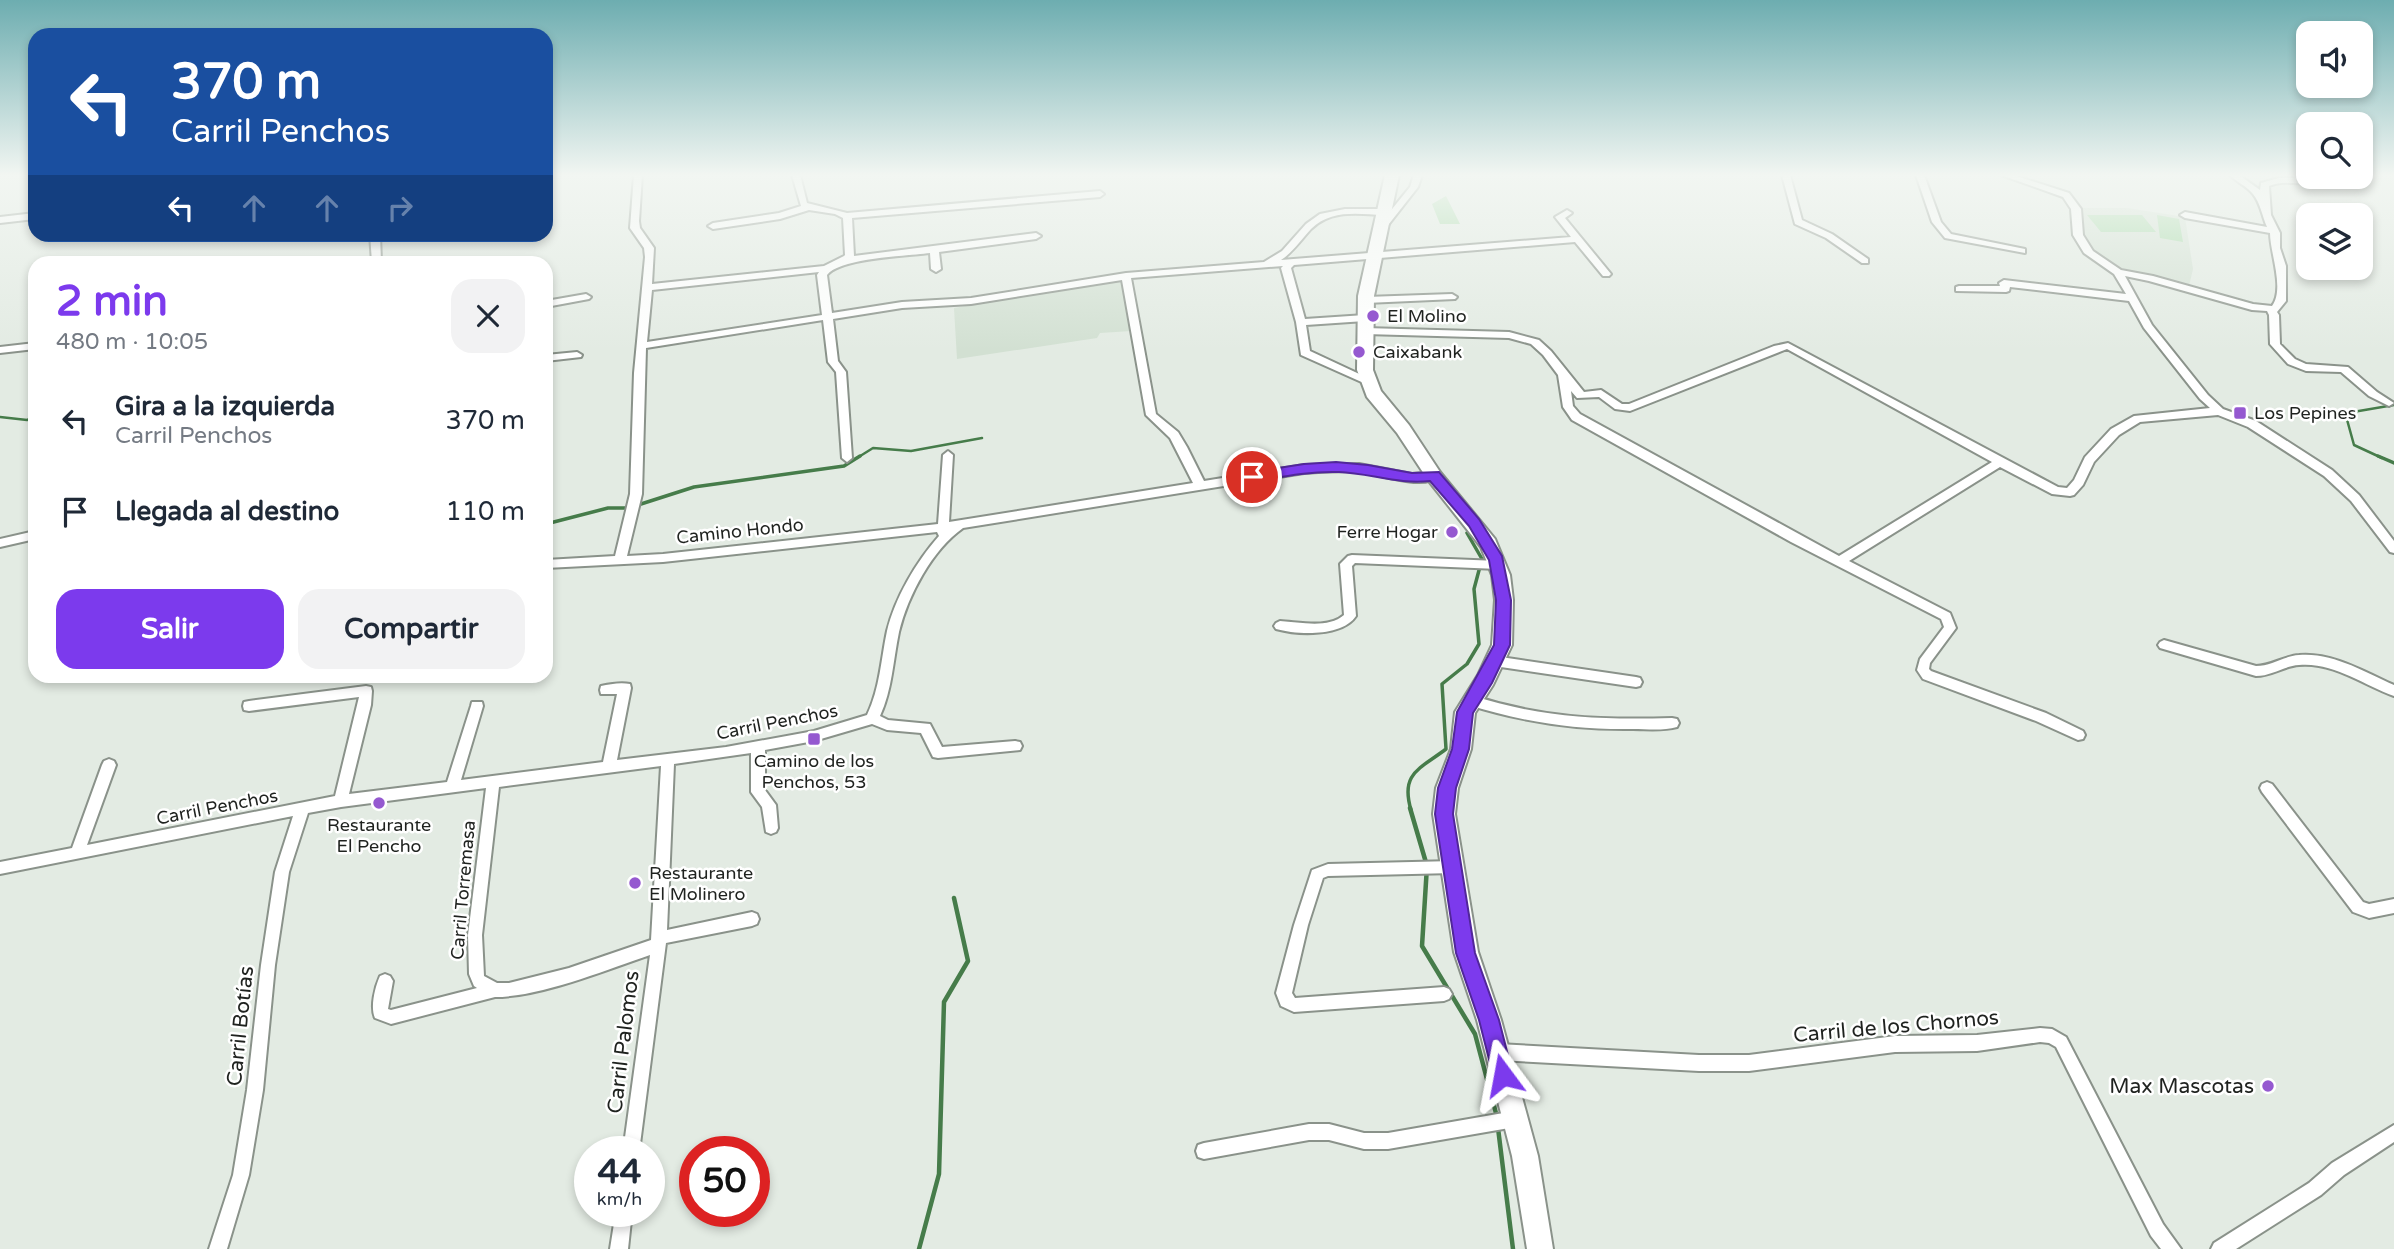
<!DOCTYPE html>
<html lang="es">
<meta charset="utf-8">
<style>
:root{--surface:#fff;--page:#f2f2f3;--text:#1f2937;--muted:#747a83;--accent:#7c3aed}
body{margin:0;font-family:"Varela Round",sans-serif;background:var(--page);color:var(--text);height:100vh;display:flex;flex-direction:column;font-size:26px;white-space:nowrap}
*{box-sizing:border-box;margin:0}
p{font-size:23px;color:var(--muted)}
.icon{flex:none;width:38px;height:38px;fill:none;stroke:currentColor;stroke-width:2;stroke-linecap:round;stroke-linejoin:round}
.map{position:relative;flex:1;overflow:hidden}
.panel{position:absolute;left:28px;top:256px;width:525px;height:427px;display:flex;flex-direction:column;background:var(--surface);border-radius:21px;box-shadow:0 4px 10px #0003}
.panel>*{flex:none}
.banner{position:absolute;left:28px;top:28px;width:525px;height:214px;border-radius:21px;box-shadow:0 4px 10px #0003;background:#1a4fa0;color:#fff;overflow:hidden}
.tools{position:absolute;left:2296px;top:21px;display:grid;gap:14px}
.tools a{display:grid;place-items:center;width:77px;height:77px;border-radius:14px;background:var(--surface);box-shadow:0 4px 10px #0003;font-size:35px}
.speed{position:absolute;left:574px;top:1136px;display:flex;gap:14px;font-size:35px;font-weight:700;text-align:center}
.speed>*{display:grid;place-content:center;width:91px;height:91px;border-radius:50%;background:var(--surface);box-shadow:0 4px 10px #0003;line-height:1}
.speed small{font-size:18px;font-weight:400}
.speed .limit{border:10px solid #d22;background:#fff;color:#111}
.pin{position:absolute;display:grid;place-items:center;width:60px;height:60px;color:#fff;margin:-30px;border:4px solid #fff;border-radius:50%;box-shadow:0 2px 7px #0007}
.me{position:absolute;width:77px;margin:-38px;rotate:347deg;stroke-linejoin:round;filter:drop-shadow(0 0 5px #0008)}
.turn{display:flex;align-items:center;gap:24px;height:147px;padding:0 28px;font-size:32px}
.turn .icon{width:91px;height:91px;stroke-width:2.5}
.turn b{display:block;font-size:49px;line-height:60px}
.lanes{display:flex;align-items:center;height:66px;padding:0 28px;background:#0003;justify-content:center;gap:35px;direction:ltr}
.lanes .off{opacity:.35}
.round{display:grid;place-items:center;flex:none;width:74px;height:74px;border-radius:21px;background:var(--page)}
.head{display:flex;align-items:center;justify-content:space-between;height:119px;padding:0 28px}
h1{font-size:42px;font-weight:700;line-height:52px;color:var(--accent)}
.action{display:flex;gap:14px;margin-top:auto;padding:14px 28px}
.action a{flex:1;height:80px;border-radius:21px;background:var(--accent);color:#fff;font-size:28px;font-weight:700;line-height:80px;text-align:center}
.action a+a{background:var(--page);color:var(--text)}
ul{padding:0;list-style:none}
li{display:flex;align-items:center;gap:21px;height:91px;padding:0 28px}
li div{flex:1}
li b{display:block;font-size:26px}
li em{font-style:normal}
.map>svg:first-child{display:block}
.built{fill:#d2e0d2}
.green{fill:#a2d8a4}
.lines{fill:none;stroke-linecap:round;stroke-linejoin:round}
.stream-far2{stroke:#467c4a;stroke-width:2.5}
.stream-far1{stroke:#467c4a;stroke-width:3.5}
.stream{stroke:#467c4a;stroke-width:4.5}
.minor-casing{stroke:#8a928a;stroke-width:4}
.secondary-casing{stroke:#8a928a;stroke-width:4}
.minor{fill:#fff;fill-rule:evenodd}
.secondary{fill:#fff;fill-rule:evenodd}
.route{fill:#7c3aed;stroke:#51269a;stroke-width:2}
.poi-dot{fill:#9559d0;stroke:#fff;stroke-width:2.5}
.labels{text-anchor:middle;stroke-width:5;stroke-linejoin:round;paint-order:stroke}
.poi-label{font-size:18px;fill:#1f221f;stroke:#fff;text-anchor:start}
.street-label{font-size:18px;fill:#1f221f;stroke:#fff}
.near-street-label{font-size:21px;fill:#1f221f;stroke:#fff}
.near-poi-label{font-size:21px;fill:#1f221f;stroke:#fff;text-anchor:end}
</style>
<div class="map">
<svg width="2394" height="1249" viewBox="0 0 2394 1249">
<rect width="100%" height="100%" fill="#e3ebe3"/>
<path class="built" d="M2082 208H2127L2185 217 2193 269 2189 286 2117 267 2094 252 2084 237Z
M1116 280 1122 284 1131 331 1100 333 1097 338 957 359 954 308Z"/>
<path class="green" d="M1446 196 1460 224H1440L1432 204Z
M2087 215H2142L2156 232H2101Z
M2157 215 2179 219 2183 242 2160 238Z"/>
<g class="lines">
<path class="stream-far2" d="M0 417 27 420 35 417
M857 458 873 448 911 451 982 438
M2382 458 2354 445 2346 416 2353 412 2394 405"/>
<path class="stream-far1" d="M2378 456 2394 463
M641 504 694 487 844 466 860 456
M546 524 608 508H626
M1411 810C1400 773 1420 769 1446 749L1442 684 1467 664 1479 644 1474 589 1482 559 1467 533"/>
<path class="stream" d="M1410 808 1427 866 1422 946 1475 1034 1497 1117
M1498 1128 1513 1249
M919 1249 939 1174 944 1002 968 961 954 898"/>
<defs>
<path id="minor" d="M634 175H642L639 221 640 228 654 248 652 284 824 266 844 256 845 255 843 218 835 214 809 210 780 219 713 229 708 226 713 223 779 213 801 206 792 175H800L807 203 847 213 1100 191 1104 194 1100 197 852 218 854 256 1036 233 1041 236 1036 239 939 252 941 269 936 272 931 269 930 253C906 256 840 258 827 275L832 313 902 302 971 298 1126 273 1264 262 1282 251 1306 224 1320 214 1345 209H1384L1389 212 1384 215C1358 214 1331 209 1311 229 1301 240 1293 252 1281 260L1571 237 1555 217 1567 210 1572 213 1565 218 1611 274 1609 276H1603L1575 242 1294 265 1291 268 1305 319 1365 315 1370 318 1365 321 1306 325 1310 351 1370 379V383L1366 384 1301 355 1296 322 1281 268 1283 266 1131 278 1156 414 1178 432 1187 447 1204 481 1304 465 1359 464 1412 474 1434 472 1440 476C1423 491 1380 474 1359 472 1341 470 1322 472 1304 473L963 528C932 550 908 595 899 632 893 661 892 690 880 716L888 720 930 724 942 747 1015 741 1020 742 1022 746 1020 750 938 758 933 757 921 733 887 730 872 724 814 741 765 750V790L776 805 778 828 776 832 771 834 766 832 762 807 751 792V753L674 764 667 930 752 912 757 914 759 919 757 924 752 926 666 943 639 1152H623L650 955C606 970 540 997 495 997L391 1024 375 1018C370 1007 375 987 380 976L385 974 390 976 393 981 388 1009 391 1010 477 988 474 986 469 974 468 935 486 788 341 807 308 813 289 872 275 965 263 1090 249 1175 227 1249H209L233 1175 247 1090 261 965 275 872 293 816 0 874V862L72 848 102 765 104 761 109 759 114 761 116 765 87 845 335 796 359 697 249 711 244 710 243 706 244 702 249 701 366 686 371 687 372 691 371 705 349 794 447 782 471 706 472 702H482L483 706 461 780 603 762 617 694H601L600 690 601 686C610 684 621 682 630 684L631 688 617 760 726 747 814 731 867 715C880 688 881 659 887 631 895 598 916 562 939 536L937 532 663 562 546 568V560L615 556 630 494 634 373 645 257 644 248 630 228ZM819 272 817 275 822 315 647 342 652 290ZM1122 280 1146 415 1170 438 1193 483 949 522 953 455 948 451 943 455 938 524 663 554 627 556 642 494 646 348 823 320 828 362 836 372 842 458 847 462 852 458 846 372 838 361 833 319 902 308 971 304ZM661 766 651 940 569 968 509 983H497L484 976 482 935 499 787Z
M1414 175H1422L1418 187 1385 229H1379V225L1410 187Z
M1782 175H1790L1802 220 1832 234 1868 259V263H1862L1826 238 1795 224Z
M1916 175H1924L1941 222 1951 234 2025 249V253L1945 238 1932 222Z
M2001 175H2013L2069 193 2081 209 2083 235 2093 251 2121 270 2153 276 2253 304 2272 306C2285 289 2270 253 2270 233L2185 218 2180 215 2185 212 2267 227C2262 216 2261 204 2253 194 2247 186 2236 182 2230 175H2239L2260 190 2261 183 2279 178 2331 177C2313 191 2289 177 2269 186L2271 215 2280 233V248L2286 266V301L2277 312 2279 315 2280 344 2295 359 2306 364 2348 367 2377 392 2394 403 2389 406 2369 396 2341 372 2306 371 2288 364 2270 344 2269 315 2267 311 2252 310 2149 281 2125 276 2152 325 2208 395 2223 409 2256 421 2332 470 2359 495 2394 541V553L2390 552 2351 501 2324 476 2248 427 2218 415 2140 422 2119 435 2094 462 2083 485 2074 495 2070 496 2052 494 2000 467 1849 561 1950 613 1956 628 1930 663 1929 669 1931 671 2046 713 2083 731 2085 735 2083 739 2078 740 2036 721 1923 679 1917 670 1920 659 1944 627 1941 619 1791 542 1572 420 1563 407 1558 375 1543 355 1531 344 1509 338 1365 334 1360 331 1365 328 1509 332 1539 340 1551 351 1584 392 1601 390 1622 404H1629L1774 346 1788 343 2058 487 2067 488 2074 480 2085 457 2111 429 2134 416 2210 408 2200 399 2144 328 2129 301 2010 287 2009 291 2006 292 1956 291V287L1959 286H2000L1999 283 2004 280 2126 294 2114 274 2084 253 2073 235 2071 209 2063 197ZM1787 349 1992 462 1839 556 1580 414 1573 406 1571 391 1577 398 1599 397 1615 409 1630 411Z
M35 213V219L0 223V217Z
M370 234H380L381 262H372Z
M586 294 591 297 589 299 546 307V301Z
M1452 294 1457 297 1455 299 1366 303 1361 300 1366 297Z
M35 343V349L0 353V347Z
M577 352 582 355 581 357 546 361V355Z
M35 531V539L0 547V539Z
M1352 555 1498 561 1504 565 1498 569 1355 563 1352 566 1356 616C1342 637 1298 635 1276 629L1274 626 1276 623 1280 621C1300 622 1328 629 1344 615L1340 564 1348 556Z
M2164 640 2256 666C2271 666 2284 656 2299 655 2332 652 2365 672 2394 685V696C2363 685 2334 662 2299 665 2284 666 2272 676 2256 676L2160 648 2158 645 2160 642Z
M1494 656 1636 677 1640 678 1642 682 1640 686 1636 687 1494 666 1490 664 1488 661 1490 658Z
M1471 695C1541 718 1599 720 1672 718L1677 719 1679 723 1677 727C1663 731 1647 729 1633 729 1575 730 1522 722 1466 704L1465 700 1466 696Z
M2267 782 2272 784 2363 902 2369 904 2394 899V913L2369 918 2353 912 2262 792 2260 788 2262 784Z
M1454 861 1459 863 1461 867 1459 871 1454 873 1328 876 1323 878 1308 925 1292 993 1295 998 1444 987 1449 989 1452 994 1449 999 1444 1001 1294 1012 1281 1006 1276 993 1294 925 1312 870 1328 864Z
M2040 1028 2052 1029 2066 1037 2163 1224 2181 1249H2161L2151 1236 2056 1047 2049 1043 2040 1042 1977 1051 1895 1052 1749 1071H1699L1498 1060 1492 1057 1490 1052 1492 1047 1498 1044 1699 1055H1749L1895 1036 1977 1035Z
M1515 1111 1521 1113 1523 1119 1521 1125 1515 1127 1388 1149H1364L1329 1140H1309L1204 1159 1198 1157 1196 1151 1198 1145 1204 1143 1309 1124H1329L1364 1133H1388Z
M2394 1125V1142L2344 1175 2321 1195 2236 1249H2211L2214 1243 2309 1183 2332 1163Z
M616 1211H632L628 1249H610Z"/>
<path id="secondary" d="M1385 175H1399L1374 296 1373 370 1381 391 1409 425 1440 472 1495 539 1510 575 1513 600 1512 645 1493 685 1475 713 1471 749 1458 788 1455 814 1478 952 1501 1020 1538 1156 1553 1249H1527L1512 1156 1477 1020 1454 952 1433 814 1436 788 1451 749 1455 712 1478 675 1492 645 1495 600 1492 575 1481 547 1428 480 1397 433 1367 397 1357 370 1358 296Z"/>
</defs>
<use href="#minor" class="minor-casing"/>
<use href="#secondary" class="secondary-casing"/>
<use href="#minor" class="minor"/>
<use href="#secondary" class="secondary"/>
</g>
<linearGradient id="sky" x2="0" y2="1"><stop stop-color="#6dadb0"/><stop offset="0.5" stop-color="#f2f6f2"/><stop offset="1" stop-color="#f2f6f2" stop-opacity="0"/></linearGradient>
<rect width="2394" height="350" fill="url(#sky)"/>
<path class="route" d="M1336 462 1368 465 1412 473 1439 472 1479 519 1502 556 1511 600 1510 645 1492 683 1473 713 1469 749 1456 788 1453 814 1475 953 1499 1020 1513 1075 1510 1082 1503 1085 1496 1082 1493 1075 1479 1020 1456 953 1435 814 1438 788 1452 749 1457 712 1494 645 1496 600 1489 560 1469 526 1430 481C1400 485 1369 473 1339 472 1309 471 1281 477 1252 482L1245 477 1252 472 1304 464Z"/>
<g class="poi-dot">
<circle cx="1373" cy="316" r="7"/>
<circle cx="1359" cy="352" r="7"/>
<rect x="2233" y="406" width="14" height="14" rx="3.5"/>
<circle cx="1452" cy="532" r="7"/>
<rect x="807" y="732" width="14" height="14" rx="3.5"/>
<circle cx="379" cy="803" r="7"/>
<circle cx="635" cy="883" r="7"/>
<circle cx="2268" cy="1086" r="7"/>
</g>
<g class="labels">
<g class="poi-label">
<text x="1387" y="322">El Molino</text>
<text x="1373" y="358">Caixabank</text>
<text x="2254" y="419">Los Pepines</text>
<text x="1438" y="538" text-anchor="end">Ferre Hogar</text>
<text x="814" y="767" text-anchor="middle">Camino de los<tspan x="814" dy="21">Penchos, 53</tspan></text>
<text x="379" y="831" text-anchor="middle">Restaurante<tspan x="379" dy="21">El Pencho</tspan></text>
<text x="649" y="879">Restaurante<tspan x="649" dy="21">El Molinero</tspan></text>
</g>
<g class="street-label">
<text transform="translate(740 531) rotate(-6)" y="6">Camino Hondo</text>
<text transform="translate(777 722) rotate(-11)" y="6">Carril Penchos</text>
<text transform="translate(217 807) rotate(-11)" y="6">Carril Penchos</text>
<text transform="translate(463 890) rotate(-85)" y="6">Carril Torremasa</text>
</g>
<g class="near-street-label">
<text transform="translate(240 1026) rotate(-84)" y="7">Carril Botías</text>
<text transform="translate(1896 1026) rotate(-5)" y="7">Carril de los Chornos</text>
<text transform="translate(623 1042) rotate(-83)" y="7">Carril Palomos</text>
</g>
<g class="near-poi-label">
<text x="2254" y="1093">Max Mascotas</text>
</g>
</g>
</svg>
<div class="tools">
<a><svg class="icon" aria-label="sound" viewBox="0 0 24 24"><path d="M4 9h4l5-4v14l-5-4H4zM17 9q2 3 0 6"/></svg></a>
<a><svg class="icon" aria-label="search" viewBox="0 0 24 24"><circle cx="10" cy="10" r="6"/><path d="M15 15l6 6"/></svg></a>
<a><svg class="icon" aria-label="layers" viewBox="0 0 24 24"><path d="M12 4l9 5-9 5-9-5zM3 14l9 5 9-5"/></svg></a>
</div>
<div class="speed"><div>44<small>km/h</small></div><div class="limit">50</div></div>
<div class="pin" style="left:1252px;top:477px;background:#d93025"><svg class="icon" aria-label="arrive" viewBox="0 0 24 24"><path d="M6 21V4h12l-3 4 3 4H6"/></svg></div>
<svg class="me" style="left:1503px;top:1075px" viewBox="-20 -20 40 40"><path d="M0-17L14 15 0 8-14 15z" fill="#7c3aed" stroke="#fff" stroke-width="4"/></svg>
<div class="banner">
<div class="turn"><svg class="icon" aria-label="left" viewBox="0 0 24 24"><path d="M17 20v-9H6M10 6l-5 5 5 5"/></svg><div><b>370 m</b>Carril Penchos</div></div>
<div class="lanes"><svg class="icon" aria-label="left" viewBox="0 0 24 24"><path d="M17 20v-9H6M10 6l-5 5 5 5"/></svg><svg class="icon off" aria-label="ahead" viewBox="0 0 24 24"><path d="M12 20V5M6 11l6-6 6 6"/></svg><svg class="icon off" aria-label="ahead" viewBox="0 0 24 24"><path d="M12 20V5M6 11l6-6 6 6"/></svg><svg class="icon off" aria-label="right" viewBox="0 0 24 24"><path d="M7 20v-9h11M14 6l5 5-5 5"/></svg></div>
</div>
<section class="panel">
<div class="head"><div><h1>2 min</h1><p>480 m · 10:05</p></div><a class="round"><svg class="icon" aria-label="close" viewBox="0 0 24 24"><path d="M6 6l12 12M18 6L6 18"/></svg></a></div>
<ul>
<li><svg class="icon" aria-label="left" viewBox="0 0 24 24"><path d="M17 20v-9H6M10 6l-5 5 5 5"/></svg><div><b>Gira a la izquierda</b><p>Carril Penchos</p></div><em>370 m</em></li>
<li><svg class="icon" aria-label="arrive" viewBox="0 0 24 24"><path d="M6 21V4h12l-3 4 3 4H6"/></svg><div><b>Llegada al destino</b></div><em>110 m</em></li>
</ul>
<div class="action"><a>Salir</a><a>Compartir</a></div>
</section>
</div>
